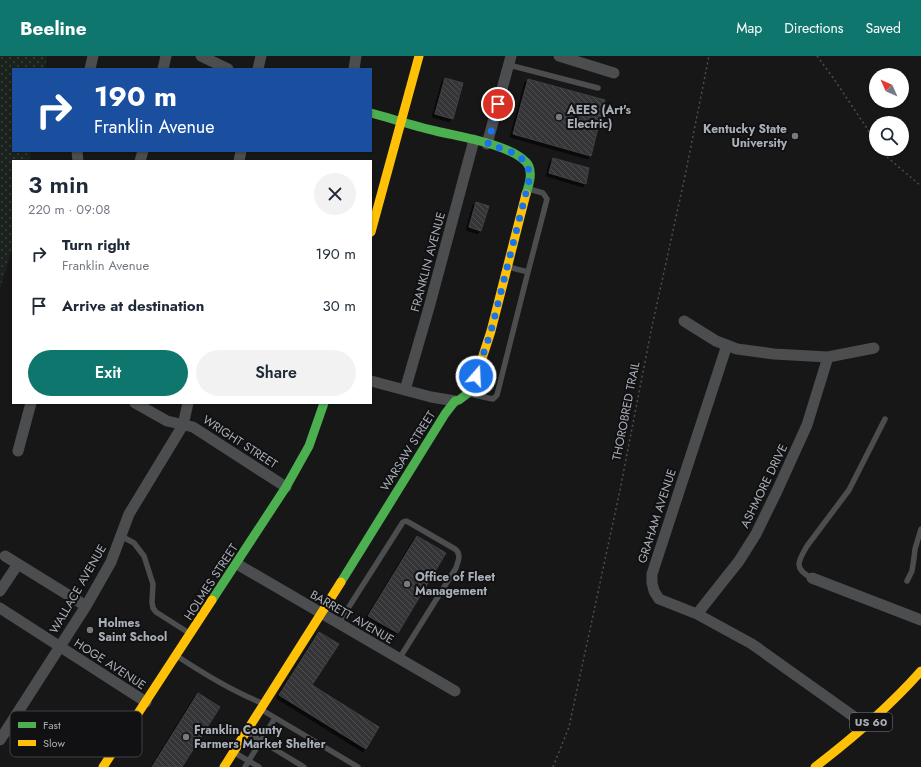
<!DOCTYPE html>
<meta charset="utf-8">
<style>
:root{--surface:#fff;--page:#f2f2f3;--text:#1f2937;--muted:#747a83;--accent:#0f766e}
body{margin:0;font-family:Jost,sans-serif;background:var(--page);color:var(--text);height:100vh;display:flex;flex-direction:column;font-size:15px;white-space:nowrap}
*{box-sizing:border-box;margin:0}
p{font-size:13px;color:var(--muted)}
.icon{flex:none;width:22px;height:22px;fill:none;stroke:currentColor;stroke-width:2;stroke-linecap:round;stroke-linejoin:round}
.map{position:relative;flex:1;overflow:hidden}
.sheet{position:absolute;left:12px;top:104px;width:360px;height:244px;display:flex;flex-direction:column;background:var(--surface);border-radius:0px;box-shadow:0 1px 3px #0004}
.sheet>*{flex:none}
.guide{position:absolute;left:12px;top:12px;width:360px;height:84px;border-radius:0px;box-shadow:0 1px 3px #0004;background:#1a4fa0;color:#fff;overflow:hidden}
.needle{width:26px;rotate:315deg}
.tools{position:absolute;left:869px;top:12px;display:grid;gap:8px}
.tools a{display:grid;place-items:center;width:40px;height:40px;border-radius:50%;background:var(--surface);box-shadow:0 1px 3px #0004;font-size:20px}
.pin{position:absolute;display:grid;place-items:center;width:34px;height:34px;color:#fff;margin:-17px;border:2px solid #fff;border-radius:50%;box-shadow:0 1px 4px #0007}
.me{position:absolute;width:44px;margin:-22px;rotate:19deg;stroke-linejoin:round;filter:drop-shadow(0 0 3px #0008)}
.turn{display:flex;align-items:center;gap:14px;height:84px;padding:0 16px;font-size:18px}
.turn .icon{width:52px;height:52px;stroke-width:2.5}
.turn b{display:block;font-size:28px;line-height:34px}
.round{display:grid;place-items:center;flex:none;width:42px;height:42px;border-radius:21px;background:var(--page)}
.headline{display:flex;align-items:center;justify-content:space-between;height:68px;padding:0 16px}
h1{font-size:24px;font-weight:600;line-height:30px}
.cta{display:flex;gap:8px;margin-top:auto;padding:8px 16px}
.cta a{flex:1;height:46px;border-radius:24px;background:var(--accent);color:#fff;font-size:16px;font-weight:600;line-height:46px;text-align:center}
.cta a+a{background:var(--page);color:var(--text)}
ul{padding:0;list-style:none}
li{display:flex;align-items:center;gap:12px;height:52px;padding:0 16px}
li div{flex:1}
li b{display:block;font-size:15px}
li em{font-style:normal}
header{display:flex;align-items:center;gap:24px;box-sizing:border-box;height:56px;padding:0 20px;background:var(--accent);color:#fff}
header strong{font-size:19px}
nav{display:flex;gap:22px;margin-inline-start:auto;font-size:14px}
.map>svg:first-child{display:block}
.green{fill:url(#green-dots)}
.building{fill:url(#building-back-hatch);stroke:#3f4143;filter:url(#shadow)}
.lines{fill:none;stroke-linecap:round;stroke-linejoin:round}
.path{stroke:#4d4e51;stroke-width:1.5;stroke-dasharray:2 3;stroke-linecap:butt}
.lane{stroke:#4b4d4f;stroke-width:5.5}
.street{stroke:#4b4d4f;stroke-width:11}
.fast{stroke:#4caf50;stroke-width:9}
.slow{stroke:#ffc107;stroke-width:9}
.route{stroke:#1a73e8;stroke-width:7;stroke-dasharray:0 12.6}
.poi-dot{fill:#767a7f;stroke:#111113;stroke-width:1.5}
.labels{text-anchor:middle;stroke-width:4;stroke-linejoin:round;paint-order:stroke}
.shield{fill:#111113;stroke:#7b8086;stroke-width:1}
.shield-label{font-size:11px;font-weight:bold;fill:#a9afb7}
.poi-label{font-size:12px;font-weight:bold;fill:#a9afb7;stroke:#111113;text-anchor:start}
.street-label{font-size:12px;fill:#a9afb7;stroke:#111113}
.key{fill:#111113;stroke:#3f4044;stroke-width:1}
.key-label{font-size:11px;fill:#a9afb7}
</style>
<header>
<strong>Beeline</strong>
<nav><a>Map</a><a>Directions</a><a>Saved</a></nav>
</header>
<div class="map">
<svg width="921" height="711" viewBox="0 0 921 711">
<defs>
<pattern id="green-dots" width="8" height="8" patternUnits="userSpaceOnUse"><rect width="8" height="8" fill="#1b211c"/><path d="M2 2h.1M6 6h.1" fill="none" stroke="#393f3b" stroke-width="1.8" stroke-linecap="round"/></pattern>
<pattern id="building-back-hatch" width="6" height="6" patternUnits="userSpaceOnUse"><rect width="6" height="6" fill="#353537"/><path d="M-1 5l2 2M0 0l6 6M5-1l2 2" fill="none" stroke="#4f5052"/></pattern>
<filter id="shadow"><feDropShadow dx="-3" dy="3" stdDeviation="0" flood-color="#0009"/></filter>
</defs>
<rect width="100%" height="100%" fill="#171717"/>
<path class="green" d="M0 0H47L45 13H13V95H31L29 105H13V189L0 233Z"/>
<path class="building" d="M445 22 463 27 453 63 435 58Z
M528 23 605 44 591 100 513 78Z
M553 102 589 112 586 128 549 117Z
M476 146 489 150 481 175 469 171Z
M417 480 446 497 398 577 368 560Z
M319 576 339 588 312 629 379 671 366 693 279 639Z
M198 637 220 651 182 711H152Z"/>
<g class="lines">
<path class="path" d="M817 0 834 23 876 86
M881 93 887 101 921 130
M553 711 569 671 620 434 651 275 685 120 709 0"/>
<path class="lane" d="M509 9 598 32
M508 211 528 216 547 143 543 137 529 133
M469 338 493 343 497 339 528 216
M121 480 134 487 144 500 153 528 152 546 153 552 156 556 189 577
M812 522C793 513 798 505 807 490L849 434 885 363
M907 525 912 515 914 502 915 493 921 473
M338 568 403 466 406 465 410 467 455 493C462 498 458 505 456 512L399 603
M177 600C204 618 232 635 262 647
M262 654 358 711
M248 677 304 711
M235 697 259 711
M245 711 275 662"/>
<path class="street" d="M201 0 228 13
M559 0 614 17
M90 13 93 0
M163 13 166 0
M258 13 261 0
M354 13 356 0
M487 88 511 0
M77 95 78 105
M140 105 143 95
M239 105 241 95
M684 265 716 285 737 293 774 298 828 301 874 292
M727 289 652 518V527L654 535 659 543 697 558 752 588 867 670
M371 325 431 341 455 345
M405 334 430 248 474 84
M135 347 167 365 193 371 286 431
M18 395 31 347
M5 500 86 550
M237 508 455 635
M812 522 921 564
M0 535 18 508
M0 552 146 646
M697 558 739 505 756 478 777 435 807 369 828 301
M0 684 86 550 111 506 129 458 183 369 188 347"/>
<path class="fast" d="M371 57C393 63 414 70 436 75 460 81 509 88 526 106 534 114 529 129 526 138
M341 526 445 358 455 345 459 344 467 338 476 321
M212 544 286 431 309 390 324 347"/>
<path class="slow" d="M371 176 419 0
M476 321 491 275 526 138
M103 711 212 544
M224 711 341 526
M815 711C853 682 889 651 921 615"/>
</g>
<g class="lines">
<path class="route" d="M476 320 491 275 530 121C528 97 507 95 488 88L498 48"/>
</g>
<g class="poi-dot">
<circle cx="559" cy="61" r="4"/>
<circle cx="795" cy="80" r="4"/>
<circle cx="407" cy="528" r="4"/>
<circle cx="90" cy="574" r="4"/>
<circle cx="186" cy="681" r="4"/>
</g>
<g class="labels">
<rect class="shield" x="850" y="657" width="42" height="18" rx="3"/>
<g class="shield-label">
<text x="871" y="670">US 60</text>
</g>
<g class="poi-label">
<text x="567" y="58">AEES (Art's<tspan x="567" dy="14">Electric)</tspan></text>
<text x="787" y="77" text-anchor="end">Kentucky State<tspan x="787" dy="14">University</tspan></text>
<text x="415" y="525">Office of Fleet<tspan x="415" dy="14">Management</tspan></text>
<text x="98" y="571">Holmes<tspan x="98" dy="14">Saint School</tspan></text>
<text x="194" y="678">Franklin County<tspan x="194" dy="14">Farmers Market Shelter</tspan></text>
</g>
<g class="street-label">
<text transform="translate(428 206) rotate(-75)" y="4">FRANKLIN AVENUE</text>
<text transform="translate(626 355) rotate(-79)" y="4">THOROBRED TRAIL</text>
<text transform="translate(240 386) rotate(33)" y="4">WRIGHT STREET</text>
<text transform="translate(408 395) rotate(-58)" y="4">WARSAW STREET</text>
<text transform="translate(764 430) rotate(-64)" y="4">ASHMORE DRIVE</text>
<text transform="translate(657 460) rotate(-72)" y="4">GRAHAM AVENUE</text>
<text transform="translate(211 526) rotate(-57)" y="4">HOLMES STREET</text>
<text transform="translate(78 533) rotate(-60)" y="4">WALLACE AVENUE</text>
<text transform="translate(352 561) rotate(30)" y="4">BARRETT AVENUE</text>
<text transform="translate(110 608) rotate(33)" y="4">HOGE AVENUE</text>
</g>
</g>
<rect x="10" y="655" width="132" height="46" rx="6" class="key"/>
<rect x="18" y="666" width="18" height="6" fill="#4caf50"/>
<rect x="18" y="684" width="18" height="6" fill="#ffc107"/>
<g class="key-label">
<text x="43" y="673">Fast</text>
<text x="43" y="691">Slow</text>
</g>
</svg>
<div class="tools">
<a><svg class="needle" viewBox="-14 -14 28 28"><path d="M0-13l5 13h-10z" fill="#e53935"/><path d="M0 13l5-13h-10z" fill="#747a83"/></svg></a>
<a><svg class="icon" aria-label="search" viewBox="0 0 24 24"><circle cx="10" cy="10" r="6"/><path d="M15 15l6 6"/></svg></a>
</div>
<div class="pin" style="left:498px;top:48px;background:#d93025"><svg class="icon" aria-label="arrive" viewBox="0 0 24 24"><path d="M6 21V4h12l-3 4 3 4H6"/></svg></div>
<svg class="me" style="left:476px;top:320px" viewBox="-20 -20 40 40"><circle r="17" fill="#1a73e8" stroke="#fff" stroke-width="3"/><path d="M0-11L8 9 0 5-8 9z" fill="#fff"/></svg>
<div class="guide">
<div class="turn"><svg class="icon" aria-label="right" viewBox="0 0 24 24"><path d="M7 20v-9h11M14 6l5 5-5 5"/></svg><div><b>190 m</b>Franklin Avenue</div></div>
</div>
<section class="sheet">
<div class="headline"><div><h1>3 min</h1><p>220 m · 09:08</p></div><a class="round"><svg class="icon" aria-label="close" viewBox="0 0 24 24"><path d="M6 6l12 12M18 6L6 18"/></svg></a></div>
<ul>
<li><svg class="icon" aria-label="right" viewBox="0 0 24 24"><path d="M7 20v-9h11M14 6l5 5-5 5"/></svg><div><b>Turn right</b><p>Franklin Avenue</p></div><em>190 m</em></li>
<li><svg class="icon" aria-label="arrive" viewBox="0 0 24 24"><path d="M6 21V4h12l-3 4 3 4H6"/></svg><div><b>Arrive at destination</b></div><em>30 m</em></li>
</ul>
<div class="cta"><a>Exit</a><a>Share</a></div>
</section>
</div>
